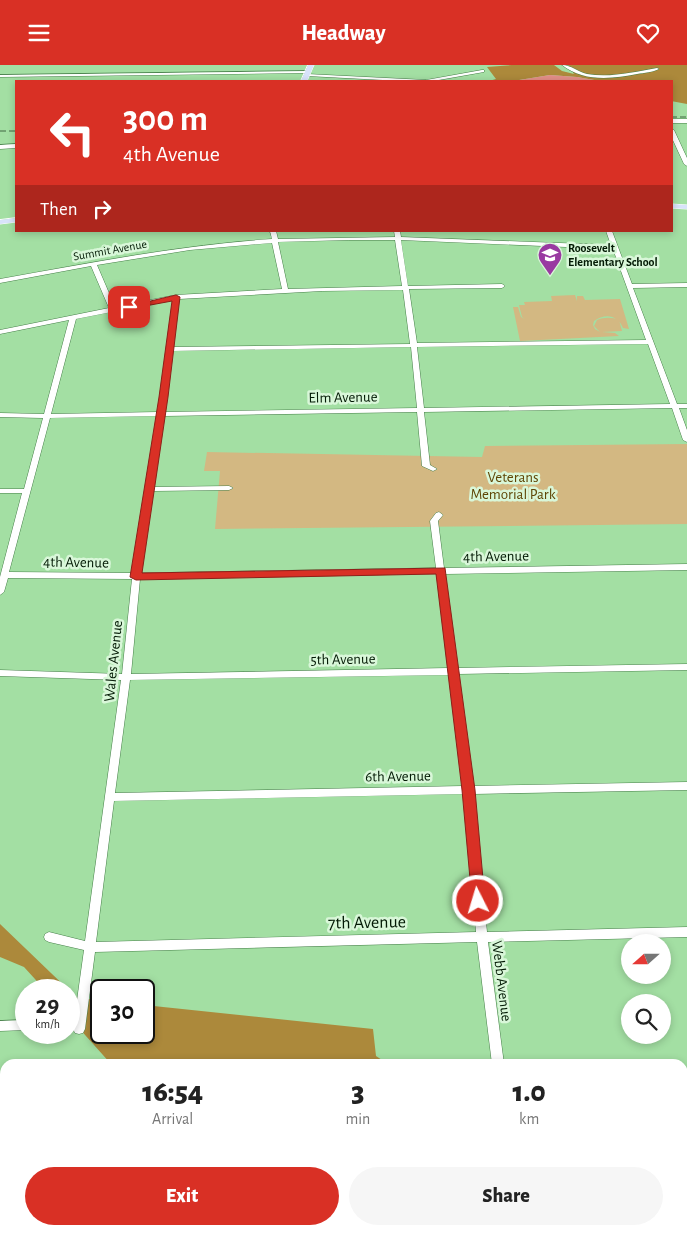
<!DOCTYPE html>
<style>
:root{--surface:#fff;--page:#f6f6f6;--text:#222;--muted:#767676;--accent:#d93025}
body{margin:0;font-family:"Alegreya Sans",sans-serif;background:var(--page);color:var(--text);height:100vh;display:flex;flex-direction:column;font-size:19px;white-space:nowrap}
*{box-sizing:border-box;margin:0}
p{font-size:16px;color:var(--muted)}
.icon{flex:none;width:28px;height:28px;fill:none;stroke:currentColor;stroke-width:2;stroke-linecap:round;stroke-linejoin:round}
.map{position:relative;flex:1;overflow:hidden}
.drawer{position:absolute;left:0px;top:994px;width:688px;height:176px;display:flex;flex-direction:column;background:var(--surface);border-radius:15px 15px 0 0;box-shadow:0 2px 8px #0003}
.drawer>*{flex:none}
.hud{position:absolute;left:15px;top:15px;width:658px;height:152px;border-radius:0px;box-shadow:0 2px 8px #0003;background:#d93025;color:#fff;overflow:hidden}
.needle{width:32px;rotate:249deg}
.tools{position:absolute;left:621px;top:869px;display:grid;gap:10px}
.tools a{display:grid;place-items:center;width:50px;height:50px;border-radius:50%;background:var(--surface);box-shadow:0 2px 8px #0003;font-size:25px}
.speed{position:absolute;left:15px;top:914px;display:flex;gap:10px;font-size:25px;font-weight:700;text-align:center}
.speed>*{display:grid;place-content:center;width:65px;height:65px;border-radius:50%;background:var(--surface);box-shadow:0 2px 8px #0003;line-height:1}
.speed small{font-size:12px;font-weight:400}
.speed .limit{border:2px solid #111;border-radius:8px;background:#fff;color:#111}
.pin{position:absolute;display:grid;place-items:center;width:42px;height:42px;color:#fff;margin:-21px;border-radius:10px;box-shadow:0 2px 8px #0006}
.me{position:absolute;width:55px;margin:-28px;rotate:355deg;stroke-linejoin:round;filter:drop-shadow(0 0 4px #0008)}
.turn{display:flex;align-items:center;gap:18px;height:105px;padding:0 25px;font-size:22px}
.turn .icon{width:65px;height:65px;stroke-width:2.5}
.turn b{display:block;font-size:35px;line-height:42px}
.then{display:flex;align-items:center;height:48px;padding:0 25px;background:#0003;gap:10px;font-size:19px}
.eta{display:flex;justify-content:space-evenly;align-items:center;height:85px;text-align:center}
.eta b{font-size:30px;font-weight:800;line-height:35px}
.cta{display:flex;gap:10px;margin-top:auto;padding:10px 25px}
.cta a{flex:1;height:58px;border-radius:30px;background:var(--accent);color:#fff;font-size:20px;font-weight:800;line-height:58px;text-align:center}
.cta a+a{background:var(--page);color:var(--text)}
header{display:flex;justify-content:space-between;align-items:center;height:65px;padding:0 25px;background:var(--accent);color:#fff;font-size:22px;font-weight:800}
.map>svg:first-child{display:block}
.green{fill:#d3b882}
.forest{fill:#ac893b}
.water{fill:#e38e87}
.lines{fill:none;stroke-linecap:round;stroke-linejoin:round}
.minor-casing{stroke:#467f49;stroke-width:1}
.major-casing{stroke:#fff;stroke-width:1}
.minor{fill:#fff;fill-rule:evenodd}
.major{fill:#d8e3fa;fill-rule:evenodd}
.rail{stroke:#416642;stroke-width:1;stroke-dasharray:6 3;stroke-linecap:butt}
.route{fill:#d93025;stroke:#8d1f18}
.labels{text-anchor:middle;stroke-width:5;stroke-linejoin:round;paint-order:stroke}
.far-poi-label{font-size:12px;font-weight:bold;fill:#031a05;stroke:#d9f7d9;text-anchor:start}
.far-street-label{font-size:12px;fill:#031a05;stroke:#d9f7d9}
.street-label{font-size:15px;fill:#031a05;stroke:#d9f7d9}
.park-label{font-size:15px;fill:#5e4505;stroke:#d9f7d9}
.near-street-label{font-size:18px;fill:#031a05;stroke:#d9f7d9}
</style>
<header><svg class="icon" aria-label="menu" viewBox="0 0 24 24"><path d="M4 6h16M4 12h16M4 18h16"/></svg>Headway<svg class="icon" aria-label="heart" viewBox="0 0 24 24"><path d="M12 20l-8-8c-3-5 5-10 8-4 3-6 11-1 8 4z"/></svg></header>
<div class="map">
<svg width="687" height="1169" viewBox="0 0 687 1169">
<rect width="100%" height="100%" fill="#a3dfa3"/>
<path class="green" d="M575 230 577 236V231H583L585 235 620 234 629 264 623 263C618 250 605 248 594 256L593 260 595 264 600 267 594 261 597 255C604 252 612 252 619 255L622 266 602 267 615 268 619 271 520 276 513 242H518L521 252 525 254 522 252 519 240H525L524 237 552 236 551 231Z
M687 379V459L215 464 220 406H204L207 387 482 392 485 381Z"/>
<path class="forest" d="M512 0H554L562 6 574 9 568 0H687V39L671 36V16H600L577 12 550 10 513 16H489L496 14 487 2Z
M0 859 77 933 101 935V968H144V940L373 964 376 991 388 999H111L69 952V925H45L24 902 0 892Z"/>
<path class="water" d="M550 10 577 12 600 16H513Z"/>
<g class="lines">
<defs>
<path id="minor" d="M562 0C571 0 578 7 587 9 610 13 634 7 657 3L659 4C653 7 644 8 637 9 612 14 583 17 562 0Z
M482 5H484V7L433 16H402L307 11 305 10 307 9 426 15Z
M310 6V8H308L0 12V10Z
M671 54H687V58H671Z
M671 64 674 65 687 93V101L684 99 671 71Z
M16 79V83L0 84V80Z
M270 166H276L278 174 395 172 394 166H400L401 172 611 180 606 166H612L632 219 687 218V222L633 223 677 339H687V343H679L687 365V377L683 375 672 343 424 347 430 400 437 404 433 406 422 401 417 347 164 351 154 422 229 421 233 423 229 425 153 426 141 508 436 503 430 456 436 448 439 447 443 450 438 456 444 503 687 499V505L445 509 457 603 687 599V605L458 609 472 721 687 717V725L473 729 487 867 687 862V872L488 877 504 999H492L477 877 95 887 85 964 83 968 79 969 75 968 73 964 84 885 49 877 45 875 44 872 45 869 49 867 85 876 121 615 0 611V605L122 609 132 514 8 513 4 527 0 530V512L22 428H0V424H24L43 353 0 352V348L44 349 69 255 0 269V265L109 243 91 201 0 218V214C90 198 180 180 272 174ZM349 175H395L402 221 288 224 278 177ZM401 175 613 184 646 275 417 278 409 224 502 223 505 221 502 219 408 221ZM272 178 282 224 176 230 115 242 97 200 190 185ZM403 225 410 279 173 282 179 234 322 226ZM173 235 158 347 51 349 76 254ZM648 279 670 339 424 343 417 282ZM411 282 417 343 165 347 172 286ZM157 351 132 508 9 507 50 353ZM437 509 448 603 131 609 140 514ZM449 610 463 721 115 728 130 615ZM464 729 476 867 96 877 114 736Z
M26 955V965L0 966V956Z
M682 1012H687V1024H682Z
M0 1129H5V1141H0Z
M149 1165H161V1169H149Z
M439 1165H463L464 1169H440Z"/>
<path id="major" d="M308 0H314L307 16H301Z
M671 139 687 140V144L671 143Z
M16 153V157L0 159V155Z"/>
</defs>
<use href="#minor" class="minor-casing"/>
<use href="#major" class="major-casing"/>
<use href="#minor" class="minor"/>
<use href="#major" class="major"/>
<path class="rail" d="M671 52H687
M0 66H16"/>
</g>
<path class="route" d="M176 230 180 232 168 332 142 508 445 503 475 725 485 836 483 840 478 842 474 840 472 836 462 725 436 509 136 515 130 512 159 332 172 236 129 244 125 242Z"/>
<defs>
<symbol id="school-pin" viewBox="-11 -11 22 30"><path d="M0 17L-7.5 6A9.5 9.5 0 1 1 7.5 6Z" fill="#9939a1" stroke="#d9f7d9"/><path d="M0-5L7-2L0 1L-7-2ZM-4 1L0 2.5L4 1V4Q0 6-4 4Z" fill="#fff"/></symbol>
</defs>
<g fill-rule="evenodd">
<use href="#school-pin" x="536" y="176" width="28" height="38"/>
</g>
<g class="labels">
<g class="far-poi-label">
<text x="568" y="187">Roosevelt<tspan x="568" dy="14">Elementary School</tspan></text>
</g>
<g class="far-street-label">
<text transform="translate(110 185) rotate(-10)" y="4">Summit Avenue</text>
</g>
<g class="street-label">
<text transform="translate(343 332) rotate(-1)" y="5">Elm Avenue</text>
<text transform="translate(496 491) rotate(-1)" y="5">4th Avenue</text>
<text transform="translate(76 497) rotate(1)" y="5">4th Avenue</text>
<text transform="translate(343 594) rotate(-1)" y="5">5th Avenue</text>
<text transform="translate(113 596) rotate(-84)" y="5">Wales Avenue</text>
<text transform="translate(398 711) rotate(-1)" y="5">6th Avenue</text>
<text transform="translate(502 916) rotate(83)" y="5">Webb Avenue</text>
</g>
<g class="park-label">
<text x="513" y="417">Veterans<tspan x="513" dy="17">Memorial Park</tspan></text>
</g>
<g class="near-street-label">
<text transform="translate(367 857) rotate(-1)" y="6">7th Avenue</text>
</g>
</g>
</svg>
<div class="tools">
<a><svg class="needle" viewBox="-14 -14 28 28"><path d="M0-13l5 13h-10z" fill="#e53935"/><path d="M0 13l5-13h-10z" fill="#767676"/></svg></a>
<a><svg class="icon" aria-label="search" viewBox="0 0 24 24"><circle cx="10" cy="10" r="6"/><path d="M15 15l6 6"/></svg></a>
</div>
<div class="speed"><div>29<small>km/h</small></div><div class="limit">30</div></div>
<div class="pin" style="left:129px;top:242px;background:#d93025"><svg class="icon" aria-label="arrive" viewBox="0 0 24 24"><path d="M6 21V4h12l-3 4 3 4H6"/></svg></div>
<svg class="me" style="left:478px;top:836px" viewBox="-20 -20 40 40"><circle r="17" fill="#d93025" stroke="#fff" stroke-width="3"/><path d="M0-11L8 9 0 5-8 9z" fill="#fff"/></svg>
<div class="hud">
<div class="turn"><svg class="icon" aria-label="left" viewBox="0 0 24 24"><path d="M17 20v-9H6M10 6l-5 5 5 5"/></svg><div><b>300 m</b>4th Avenue</div></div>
<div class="then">Then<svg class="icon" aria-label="right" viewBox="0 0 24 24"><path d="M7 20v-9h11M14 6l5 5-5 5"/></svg></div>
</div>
<section class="drawer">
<div class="eta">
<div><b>16:54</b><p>Arrival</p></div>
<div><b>3</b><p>min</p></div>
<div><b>1.0</b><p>km</p></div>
</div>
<div class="cta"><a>Exit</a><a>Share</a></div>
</section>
</div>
